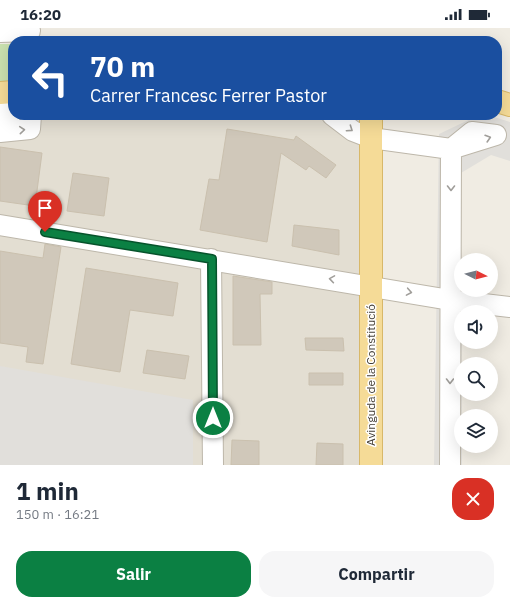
<!DOCTYPE html>
<html lang="es">
<meta charset="utf-8">
<style>
:root{--surface:#fff;--page:#f6f6f7;--text:#1f2937;--muted:#747a83;--accent:#0b8043}
body{margin:0;font-family:"IBM Plex Sans",sans-serif;background:var(--page);color:var(--text);height:100vh;display:flex;flex-direction:column;font-size:15px;white-space:nowrap}
*{box-sizing:border-box;margin:0}
p{font-size:13px;color:var(--muted)}
.icon{flex:none;width:22px;height:22px;fill:none;stroke:currentColor;stroke-width:2;stroke-linecap:round;stroke-linejoin:round}
.map{position:relative;height:437px;overflow:hidden}
.sheet{display:flex;flex-direction:column;background:var(--surface);flex:1}
.sheet>*{flex:none}
.guide{position:absolute;left:8px;top:8px;width:494px;height:84px;border-radius:16px;box-shadow:0 4px 16px #0002;background:#1a4fa0;color:#fff;overflow:hidden}
.needle{width:26px;rotate:96deg}
.buttons{position:absolute;left:454px;top:225px;display:grid;gap:8px}
.buttons a{display:grid;place-items:center;width:44px;height:44px;border-radius:50%;background:var(--surface);box-shadow:0 4px 16px #0002;font-size:20px}
.pin{position:absolute;display:grid;place-items:center;width:34px;height:34px;color:#fff;margin:-41px -17px;border-radius:50% 50% 50% 0;rotate:-45deg;box-shadow:0 0 4px #0007}
.pin .icon{rotate:45deg}
.me{position:absolute;width:44px;margin:-22px;rotate:0deg;stroke-linejoin:round;filter:drop-shadow(0 0 3px #0008)}
.turn{display:flex;align-items:center;gap:14px;height:84px;padding:0 16px;font-size:18px}
.turn .icon{width:52px;height:52px;stroke-width:2.5}
.turn b{display:block;font-size:28px;line-height:34px}
.round{display:grid;place-items:center;flex:none;width:42px;height:42px;border-radius:16px;background:var(--page)}
.headline{display:flex;align-items:center;justify-content:space-between;height:68px;padding:0 16px}
h1{font-size:24px;font-weight:700;line-height:30px}
.cta{display:flex;gap:8px;margin-top:auto;padding:8px 16px}
.cta a{flex:1;height:46px;border-radius:16px;background:var(--accent);color:#fff;font-size:16px;font-weight:700;line-height:46px;text-align:center}
.cta a+a{background:var(--page);color:var(--text)}
.status{display:flex;justify-content:space-between;align-items:center;height:28px;padding:0 20px;background:var(--surface);direction:ltr}
.status svg{height:11px;fill:currentColor}
.map>svg:first-child{display:block}
.residential{fill:#e3ded2}
.green{fill:#cae1af}
.parking{fill:#e1dfdb}
.building{fill:#d0c8ba;stroke:#cac0ae}
.lines{fill:none;stroke-linecap:round;stroke-linejoin:round}
.minor-casing{stroke:#bdb7aa;stroke-width:22}
.major-casing{stroke:#d8b869;stroke-width:24}
.minor{stroke:#fff;stroke-width:20}
.major{stroke:#f5db97;stroke-width:22}
.oneway{stroke:#a09e9a}
.route-casing{stroke:#07532c;stroke-width:10}
.route{stroke:#0b8043;stroke-width:7}
.labels{text-anchor:middle;stroke-width:3;stroke-linejoin:round;paint-order:stroke}
.street-label{font-size:12px;fill:#413c34;stroke:#fff}
</style>
<div class="status"><b>16:20</b><svg viewBox="0 0 49 12"><path d="M0 12V9h3v3zM5 12V6h3v6zM10 12V3h3v9zM15 12V0h3v12zM26 1h20v11H26zM47 4h2v5h-2z"/></svg></div>
<div class="map">
<svg width="510" height="437" viewBox="0 0 510 437">
<rect width="100%" height="100%" fill="#f0ece3"/>
<path class="residential" d="M0 61 13 87H381V437H0Z"/>
<path class="green" d="M0 16H13V56L0 58Z"/>
<path class="parking" d="M479 87H488L510 94V133L491 127 461 145 462 437H434L439 106Z
M0 338 193 372V437H0Z"/>
<path class="building" d="M227 101 294 112 296 108 336 137 326 150 309 138 306 142 281 125 267 214 200 202 209 151 219 152Z
M0 119 42 125 35 178 0 173Z
M73 145 109 150 104 188 67 183Z
M294 197 339 202V227L292 218Z
M45 216 61 219 43 336 26 334 28 319 0 315V223L43 230Z
M86 240 178 255 173 288 130 282 120 344 71 336Z
M233 248 272 254V266H260L261 317H233Z
M305 310H343L344 323 306 322Z
M147 322 189 328 185 351 143 345Z
M309 345H343V357H309Z
M232 412 259 413V437H231Z
M317 415 343 416V437H316Z"/>
<g class="lines">
<defs>
<path id="minor" d="M0 4 30 3
M0 85 13 84
M332 87 353 103 371 110 451 121 496 107 472 104 451 121
M0 104 30 101 31 87
M0 197 450 272 510 279
M211 231 213 437
M450 437 451 121"/>
<path id="major" d="M0 65 13 64
M497 73 510 77
M371 87V437"/>
</defs>
<use href="#minor" class="minor-casing"/>
<use href="#major" class="major-casing"/>
<use href="#minor" class="minor"/>
<use href="#major" class="major"/>
</g>
<defs><path id="oneway-chevron" d="M-2-3.5L2.5 0L-2 3.5" fill="none" stroke-width="1.6" stroke-linecap="round" stroke-linejoin="round"/></defs>
<g class="oneway">
<use href="#oneway-chevron" transform="translate(350 101) rotate(34)"/>
<use href="#oneway-chevron" transform="translate(22 102) rotate(-5)"/>
<use href="#oneway-chevron" transform="translate(488 110) rotate(-17)"/>
<use href="#oneway-chevron" transform="translate(451 160) rotate(90)"/>
<use href="#oneway-chevron" transform="translate(332 251) rotate(-171)"/>
<use href="#oneway-chevron" transform="translate(409 264) rotate(10)"/>
<use href="#oneway-chevron" transform="translate(450 353) rotate(90)"/>
</g>
<g class="lines">
<defs>
<path id="route" d="M45 204 212 231 213 390"/>
</defs>
<use href="#route" class="route-casing"/>
<use href="#route" class="route"/>
</g>
<g class="labels">
<g class="street-label">
<text transform="translate(371 347) rotate(-90)" y="4">Avinguda de la Constitució</text>
</g>
</g>
</svg>
<div class="buttons">
<a><svg class="needle" viewBox="-14 -14 28 28"><path d="M0-13l5 13h-10z" fill="#e53935"/><path d="M0 13l5-13h-10z" fill="#747a83"/></svg></a>
<a><svg class="icon" aria-label="sound" viewBox="0 0 24 24"><path d="M4 9h4l5-4v14l-5-4H4zM17 9q2 3 0 6"/></svg></a>
<a><svg class="icon" aria-label="search" viewBox="0 0 24 24"><circle cx="10" cy="10" r="6"/><path d="M15 15l6 6"/></svg></a>
<a><svg class="icon" aria-label="layers" viewBox="0 0 24 24"><path d="M12 4l9 5-9 5-9-5zM3 14l9 5 9-5"/></svg></a>
</div>
<div class="pin" style="left:45px;top:204px;background:#d93025"><svg class="icon" aria-label="arrive" viewBox="0 0 24 24"><path d="M6 21V4h12l-3 4 3 4H6"/></svg></div>
<svg class="me" style="left:213px;top:390px" viewBox="-20 -20 40 40"><circle r="17" fill="#0b8043" stroke="#fff" stroke-width="3"/><path d="M0-11L8 9 0 5-8 9z" fill="#fff"/></svg>
<div class="guide">
<div class="turn"><svg class="icon" aria-label="left" viewBox="0 0 24 24"><path d="M17 20v-9H6M10 6l-5 5 5 5"/></svg><div><b>70 m</b>Carrer Francesc Ferrer Pastor</div></div>
</div>
</div>
<section class="sheet">
<div class="headline"><div><h1>1 min</h1><p>150 m · 16:21</p></div><a class="round" style="background:#d93025;color:#fff"><svg class="icon" aria-label="close" viewBox="0 0 24 24"><path d="M6 6l12 12M18 6L6 18"/></svg></a></div>
<div class="cta"><a>Salir</a><a>Compartir</a></div>
</section>
